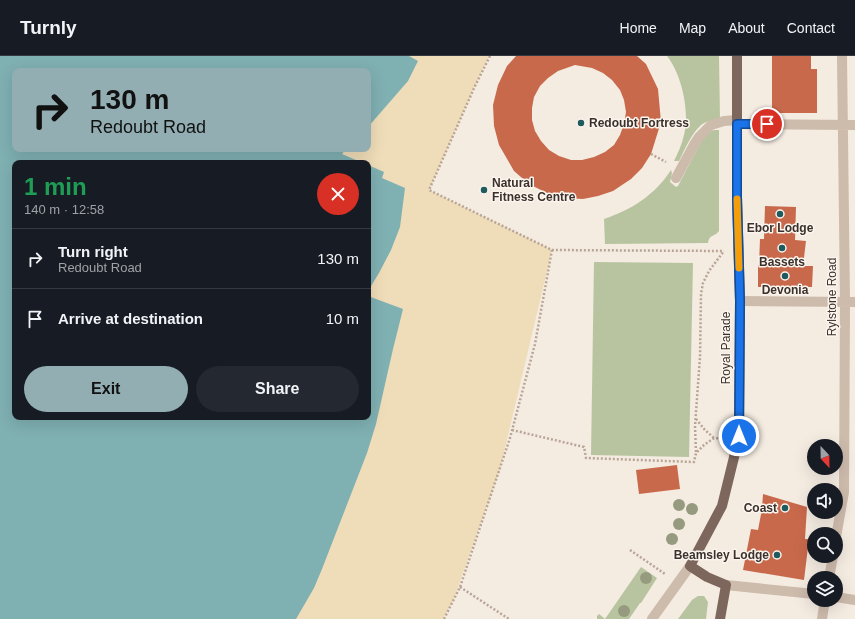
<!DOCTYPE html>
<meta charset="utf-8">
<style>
:root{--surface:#171b24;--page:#242831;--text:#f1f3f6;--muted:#9ea1a6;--line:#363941;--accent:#92aeb2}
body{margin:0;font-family:Arial,sans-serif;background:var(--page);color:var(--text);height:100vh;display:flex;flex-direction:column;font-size:15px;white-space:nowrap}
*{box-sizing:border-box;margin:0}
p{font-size:13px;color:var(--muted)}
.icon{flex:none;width:22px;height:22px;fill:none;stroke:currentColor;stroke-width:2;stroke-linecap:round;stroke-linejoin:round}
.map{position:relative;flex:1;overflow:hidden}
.details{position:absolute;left:12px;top:104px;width:359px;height:260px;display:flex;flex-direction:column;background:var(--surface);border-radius:8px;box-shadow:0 4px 16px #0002}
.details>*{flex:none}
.hud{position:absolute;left:12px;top:12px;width:359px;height:84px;border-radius:8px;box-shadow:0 4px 16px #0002;background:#92aeb2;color:#111;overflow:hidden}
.needle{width:26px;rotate:158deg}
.fabs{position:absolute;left:807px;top:383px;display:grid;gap:8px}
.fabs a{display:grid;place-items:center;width:36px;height:36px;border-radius:50%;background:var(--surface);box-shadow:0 4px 16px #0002;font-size:20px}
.pin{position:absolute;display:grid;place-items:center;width:34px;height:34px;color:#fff;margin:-17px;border:2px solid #fff;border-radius:50%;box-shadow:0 1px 4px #0007}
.me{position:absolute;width:44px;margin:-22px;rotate:0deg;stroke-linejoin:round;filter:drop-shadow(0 0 3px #0008)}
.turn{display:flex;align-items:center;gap:14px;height:84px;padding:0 12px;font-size:18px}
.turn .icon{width:52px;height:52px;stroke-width:2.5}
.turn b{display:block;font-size:28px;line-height:34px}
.round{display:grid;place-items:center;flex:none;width:42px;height:42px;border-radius:21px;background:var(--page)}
.overview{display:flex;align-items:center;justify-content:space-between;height:68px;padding:0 12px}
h1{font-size:24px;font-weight:700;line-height:30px;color:#1e9e55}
.primary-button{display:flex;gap:8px;margin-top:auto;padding:8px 12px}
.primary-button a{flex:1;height:46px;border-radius:24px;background:var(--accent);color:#111;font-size:16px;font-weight:700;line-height:46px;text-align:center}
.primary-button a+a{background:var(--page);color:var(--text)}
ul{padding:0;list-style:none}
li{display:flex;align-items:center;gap:12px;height:60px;padding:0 12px;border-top:1px solid var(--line)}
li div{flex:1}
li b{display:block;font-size:15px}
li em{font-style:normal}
header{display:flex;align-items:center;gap:24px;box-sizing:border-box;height:56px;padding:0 20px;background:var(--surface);border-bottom:1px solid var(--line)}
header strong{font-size:19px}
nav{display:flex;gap:22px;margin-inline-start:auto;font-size:14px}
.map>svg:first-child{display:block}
.green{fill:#b8c4a0}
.sand{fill:#efdcb8}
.water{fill:#7fb0b2}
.building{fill:#c8694b;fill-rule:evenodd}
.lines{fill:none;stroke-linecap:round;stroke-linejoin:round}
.path{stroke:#b9a596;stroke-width:2.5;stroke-dasharray:2 2;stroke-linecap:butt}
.minor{stroke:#cdbbac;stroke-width:10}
.major{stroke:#7d675c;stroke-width:10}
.tree{fill:#969b7f}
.route-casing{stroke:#114b97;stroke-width:10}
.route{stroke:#1a73e8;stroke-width:7}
.slow{stroke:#f59e0b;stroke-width:7}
.poi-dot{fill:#1f5a5e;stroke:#fbf5ee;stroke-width:1.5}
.labels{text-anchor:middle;stroke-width:3;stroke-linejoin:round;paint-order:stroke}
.poi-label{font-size:12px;font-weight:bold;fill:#3b302b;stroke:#fbf5ee}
.street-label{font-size:12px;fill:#3b302b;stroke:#fbf5ee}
</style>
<header>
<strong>Turnly</strong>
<nav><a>Home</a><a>Map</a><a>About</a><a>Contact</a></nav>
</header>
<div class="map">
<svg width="855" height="563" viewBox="0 0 855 563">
<rect width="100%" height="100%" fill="#f4ebe1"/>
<path class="green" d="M667 0H719L720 63C714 64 706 65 701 69 691 78 685 93 679 105H674C678 97 682 88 684 79 690 56 682 19 667 0Z
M714 74H719V175C715 181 709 178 708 187L605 188 604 163C631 154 655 139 671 114L672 117 670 126 676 131 678 130 703 82 708 77Z
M594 206 693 207 689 401 591 399Z
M641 511 657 522 641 547H640L629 563H597V560L599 558 605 563Z
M698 540H704L708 546 706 563H678L692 544Z"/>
<path class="sand" d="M374 0H489L475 30 429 134 552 194 500 413 453 545 443 563H134L368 361V107H333L339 93H368V15Z"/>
<path class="water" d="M0 0H409L418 5 408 25 368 71V15H15V93H346L342 98 363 107H15V361H368V240L403 253 393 293 376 368 367 397 322 513 314 532 296 563H0Z
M368 109 384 116 382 122 405 132 400 171 391 194 379 217 368 235Z"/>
<path class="building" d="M516 0H637L646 8 658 33 661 66 651 98 642 112 631 123 613 135 598 140 583 143 564 142 547 137 529 128 514 115 499 89 494 70 493 49 498 29 507 10ZM575 9 592 12 603 17 612 24 620 34 624 44 626 56 624 68 620 79 614 89 605 96 594 101 582 104H571L559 100 549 94 541 85 535 75 532 64V52L534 41 540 30 548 22 558 15Z
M772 0H811V13H817V57H772Z
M765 150 796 151 795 184 806 185 803 210H813L812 231H758V209H759L760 183H764Z
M677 409 680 433 639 438 636 414Z
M763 438 807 451 805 483H809L804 524 743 514 751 473 758 474 762 453Z"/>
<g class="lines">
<path class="path" d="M490 0 475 30 429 134 552 194 724 195
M651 98 666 106
M696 363 705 374 714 382
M512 374 584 391 586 402 694 406 696 397 704 389 714 382 726 383
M696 396 695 370 700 301 701 238 703 227 709 215 724 195
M630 494 665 518
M460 531 509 563
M444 563 460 531 510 382 535 288 552 194"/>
<path class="minor" d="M737 68 855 69
M676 122 695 87 699 81 711 69 724 65 737 64
M740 245 855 246
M836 481 844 436 845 246 842 0
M829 522 833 500
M726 529 814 538
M836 541 855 544
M652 563 690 510
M822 563 825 544"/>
<path class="major" d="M720 563 726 529 707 521 690 510 722 450 739 381 740 245 737 141V0"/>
</g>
<g class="tree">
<circle cx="679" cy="449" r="6"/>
<circle cx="692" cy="453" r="6"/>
<circle cx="679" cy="468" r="6"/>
<circle cx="672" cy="483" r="6"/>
<circle cx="646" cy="522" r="6"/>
<circle cx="624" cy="555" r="6"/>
</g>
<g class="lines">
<defs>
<path id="route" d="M739 380 740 245 737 141V68H767"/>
</defs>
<use href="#route" class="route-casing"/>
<use href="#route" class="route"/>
<path class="slow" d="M737 143 739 212"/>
</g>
<g class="poi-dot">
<circle cx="581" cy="67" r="4"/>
<circle cx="484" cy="134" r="4"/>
<circle cx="780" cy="158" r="4"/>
<circle cx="782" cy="192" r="4"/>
<circle cx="785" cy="220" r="4"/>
<circle cx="785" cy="452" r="4"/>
<circle cx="777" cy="499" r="4"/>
</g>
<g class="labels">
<g class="poi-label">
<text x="589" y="71" text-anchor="start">Redoubt Fortress</text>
<text x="492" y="131" text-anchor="start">Natural<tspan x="492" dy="14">Fitness Centre</tspan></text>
<text x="780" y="176">Ebor Lodge</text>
<text x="782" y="210">Bassets</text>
<text x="785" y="238">Devonia</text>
<text x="777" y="456" text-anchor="end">Coast</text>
<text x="769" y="503" text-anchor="end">Beamsley Lodge</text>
</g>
<g class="street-label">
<text transform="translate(832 241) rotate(-90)" y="4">Rylstone Road</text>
<text transform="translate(726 292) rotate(-90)" y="4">Royal Parade</text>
</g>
</g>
</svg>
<div class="fabs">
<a><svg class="needle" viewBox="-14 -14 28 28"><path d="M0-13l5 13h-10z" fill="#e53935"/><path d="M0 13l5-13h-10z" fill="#9ea1a6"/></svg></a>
<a><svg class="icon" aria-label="sound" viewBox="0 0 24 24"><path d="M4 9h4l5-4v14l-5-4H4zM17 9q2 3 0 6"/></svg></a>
<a><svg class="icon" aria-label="search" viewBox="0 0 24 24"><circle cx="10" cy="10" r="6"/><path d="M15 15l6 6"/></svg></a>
<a><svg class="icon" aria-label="layers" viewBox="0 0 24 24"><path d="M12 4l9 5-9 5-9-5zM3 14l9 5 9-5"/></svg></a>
</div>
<div class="pin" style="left:767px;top:68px;background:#d93025"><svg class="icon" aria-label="arrive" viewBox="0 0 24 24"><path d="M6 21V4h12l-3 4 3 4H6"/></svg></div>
<svg class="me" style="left:739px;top:380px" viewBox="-20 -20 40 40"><circle r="17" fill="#1a73e8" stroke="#fff" stroke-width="3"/><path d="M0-11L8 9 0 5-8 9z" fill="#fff"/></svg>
<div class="hud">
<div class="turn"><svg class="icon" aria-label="right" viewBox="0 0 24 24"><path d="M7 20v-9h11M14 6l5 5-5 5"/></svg><div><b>130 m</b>Redoubt Road</div></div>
</div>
<section class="details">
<div class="overview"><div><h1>1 min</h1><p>140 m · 12:58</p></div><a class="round" style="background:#d93025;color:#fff"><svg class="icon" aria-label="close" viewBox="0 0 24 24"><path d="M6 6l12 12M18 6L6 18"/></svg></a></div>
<ul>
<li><svg class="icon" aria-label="right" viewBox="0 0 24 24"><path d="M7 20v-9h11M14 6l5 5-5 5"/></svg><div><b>Turn right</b><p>Redoubt Road</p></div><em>130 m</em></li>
<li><svg class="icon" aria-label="arrive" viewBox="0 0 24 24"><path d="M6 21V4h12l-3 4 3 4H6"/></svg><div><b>Arrive at destination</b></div><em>10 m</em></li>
</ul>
<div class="primary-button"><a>Exit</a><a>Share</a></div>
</section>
</div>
